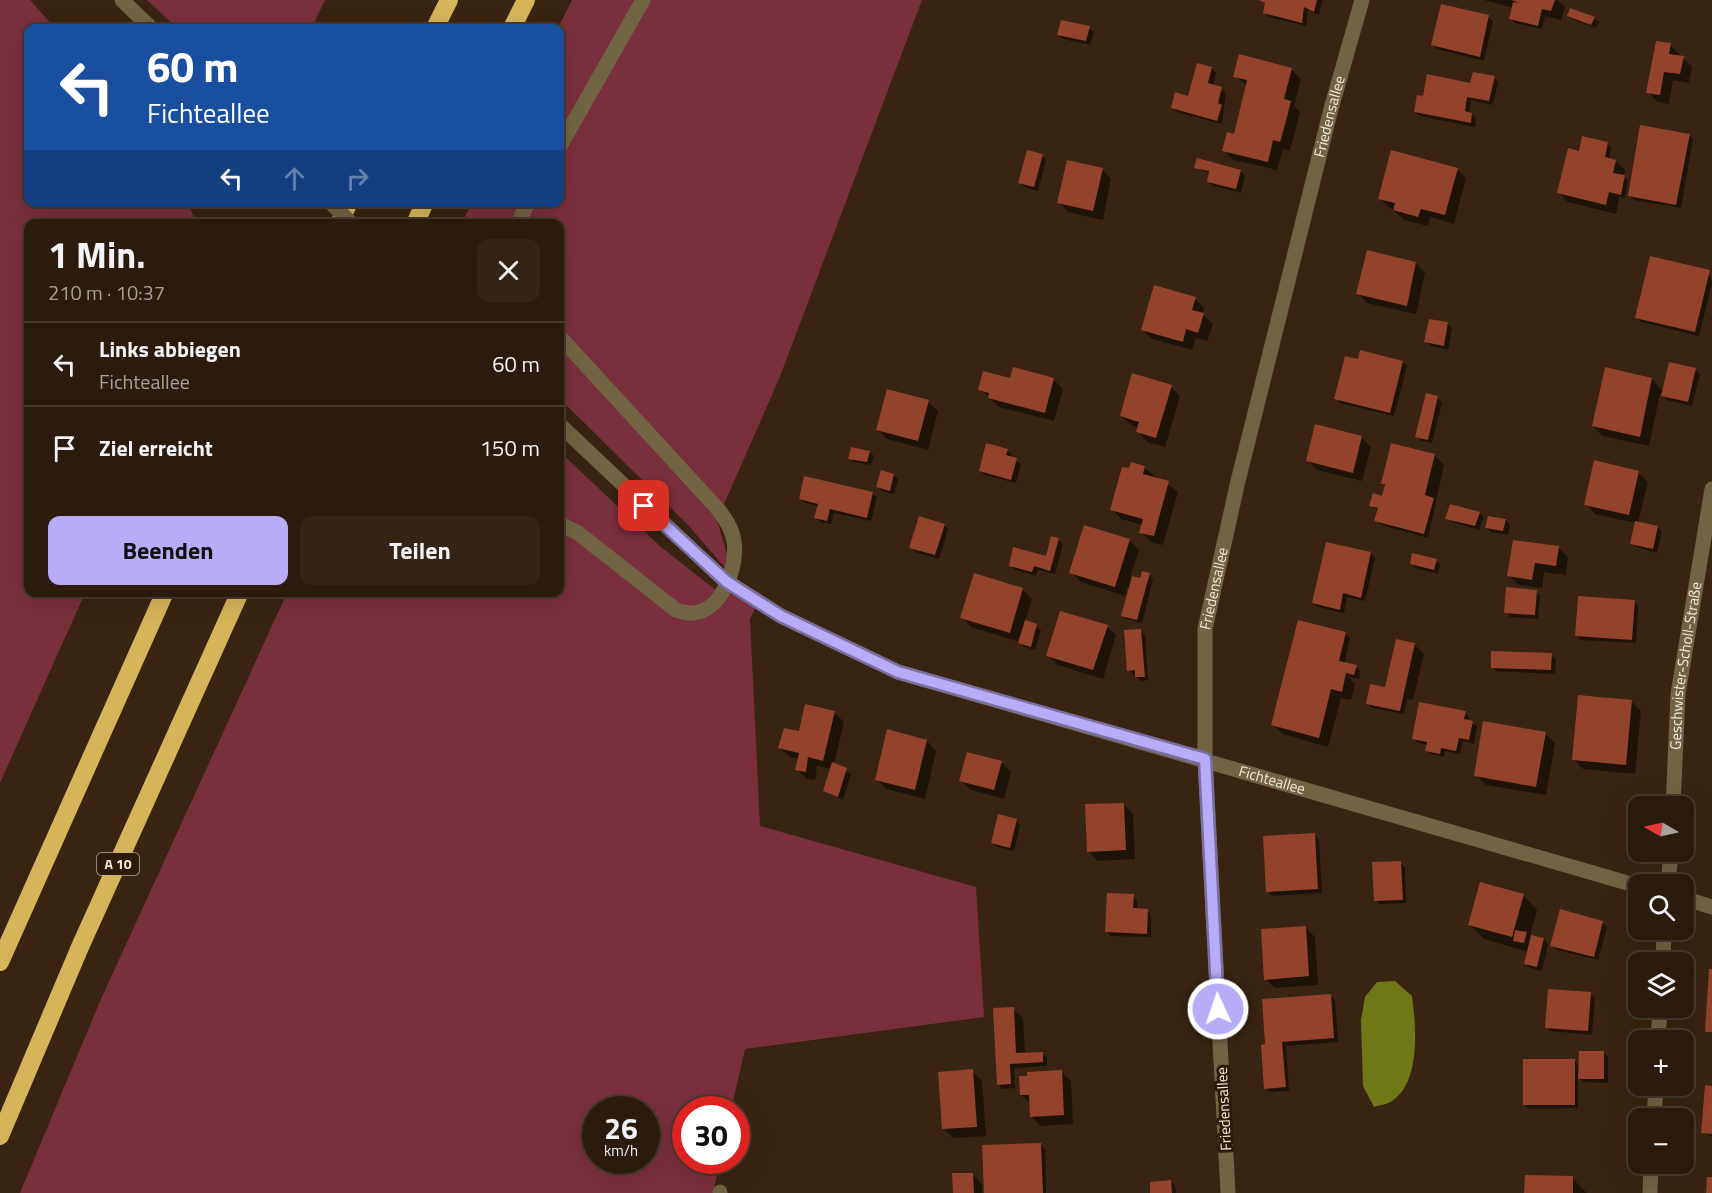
<!DOCTYPE html>
<html lang="de">
<meta charset="utf-8">
<style>
:root{--surface:#2b1b0d;--page:#332416;--text:#f1f3f6;--muted:#a6a19d;--line:#47392e;--accent:#b8abf7}
body{margin:0;font-family:"Titillium Web",sans-serif;background:var(--page);color:var(--text);height:100vh;display:flex;flex-direction:column;font-size:22px;white-space:nowrap}
*{box-sizing:border-box;margin:0}
p{font-size:20px;color:var(--muted)}
.icon{flex:none;width:33px;height:33px;fill:none;stroke:currentColor;stroke-width:2;stroke-linecap:round;stroke-linejoin:round}
.map{position:relative;flex:1;overflow:hidden}
.details{position:absolute;left:24px;top:219px;width:540px;height:378px;display:flex;flex-direction:column;background:var(--surface);border-radius:12px;box-shadow:0 6px 24px #0002,0 0 0 2px var(--line)}
.details>*{flex:none}
.top-card{position:absolute;left:24px;top:24px;width:540px;height:183px;border-radius:12px;box-shadow:0 6px 24px #0002,0 0 0 2px var(--line);background:#1a4fa0;color:#fff;overflow:hidden}
.needle{width:39px;rotate:279deg}
.controls{position:absolute;left:1628px;top:796px;display:grid;gap:12px}
.controls a{display:grid;place-items:center;width:66px;height:66px;border-radius:12px;background:var(--surface);box-shadow:0 6px 24px #0002,0 0 0 2px var(--line);font-size:30px}
.speed{position:absolute;left:582px;top:1096px;display:flex;gap:12px;font-size:30px;font-weight:700;text-align:center}
.speed>*{display:grid;place-content:center;width:78px;height:78px;border-radius:50%;background:var(--surface);box-shadow:0 6px 24px #0002,0 0 0 2px var(--line);line-height:1}
.speed small{font-size:15px;font-weight:400}
.speed .limit{border:9px solid #d22;background:#fff;color:#111}
.pin{position:absolute;display:grid;place-items:center;width:51px;height:51px;color:#fff;margin:-26px;border-radius:12px;box-shadow:0 3px 9px #0006}
.me{position:absolute;width:66px;margin:-33px;rotate:357deg;stroke-linejoin:round;filter:drop-shadow(0 0 4px #0008)}
.turn{display:flex;align-items:center;gap:21px;height:126px;padding:0 24px;font-size:27px}
.turn .icon{width:78px;height:78px;stroke-width:2.5}
.turn b{display:block;font-size:42px;line-height:51px}
.lanes{display:flex;align-items:center;height:57px;padding:0 24px;background:#0003;justify-content:center;gap:30px;direction:ltr}
.lanes .off{opacity:.35}
.round{display:grid;place-items:center;flex:none;width:63px;height:63px;border-radius:12px;background:var(--page)}
.overview{display:flex;align-items:center;justify-content:space-between;height:102px;padding:0 24px}
h1{font-size:36px;font-weight:700;line-height:45px}
.primary-button{display:flex;gap:12px;margin-top:auto;padding:12px 24px}
.primary-button a{flex:1;height:69px;border-radius:12px;background:var(--accent);color:#111;font-size:24px;font-weight:700;line-height:69px;text-align:center}
.primary-button a+a{background:var(--page);color:var(--text)}
ul{padding:0;list-style:none}
li{display:flex;align-items:center;gap:18px;height:84px;padding:0 24px;border-top:2px solid var(--line)}
li div{flex:1}
li b{display:block;font-size:22px}
li em{font-style:normal}
.map>svg:first-child{display:block}
.green{fill:#7a2f3e;fill-rule:evenodd}
.water{fill:#6e7817}
.shadow{fill:#0007}
.building{fill:#93422b}
.lines{fill:none;stroke-linecap:round;stroke-linejoin:round}
.minor{stroke:#716442;stroke-width:15}
.highway{stroke:#d5b45a;stroke-width:18}
.minor-bridge{stroke:#716442;stroke-width:15}
.route-casing{stroke:#786fa1;stroke-width:15}
.route{stroke:#b8abf7;stroke-width:10}
.labels{text-anchor:middle;stroke-width:6;stroke-linejoin:round;paint-order:stroke}
.shield{fill:#2e1b07;stroke:#baaa9c;stroke-width:1.5}
.shield-label{font-size:14px;font-weight:bold;fill:#f6e8dc}
.street-label{font-size:15px;fill:#f6e8dc;stroke:#2e1b07}
</style>
<div class="map">
<svg width="1712" height="1193" viewBox="0 0 1712 1193">
<rect width="100%" height="100%" fill="#392411"/>
<path class="green" d="M0 0H30L55 28H28V202L188 203 196 223 28 224V592L85 593 0 783Z
M147 0H325L313 25 320 28H177Z
M572 0H922L779 379 717 520 734 579 762 595 750 619 760 826 976 887 984 1017 745 1049 731 1110H686V1161H720L713 1193H20L101 999 287 593 560 592V452L661 547 717 591 734 578 688 525 560 399V224L462 223 472 203 560 202 558 28ZM596 1110H646V1161H596Z"/>
<path class="water" d="M1395 981 1412 996C1416 1026 1421 1082 1392 1101 1388 1104 1380 1105 1374 1107L1363 1086 1361 1020 1365 997 1377 982Z"/>
<path class="shadow" d="M1260 0H1322L1319 15 1308 10 1306 26 1269 17 1265 12 1266 4Z
M1484 0H1557L1565 7 1561 20 1545 16 1542 29 1515 23 1511 19 1513 8Z
M1568 16 1594 18 1599 22 1596 28 1573 20Z
M1489 17 1493 21 1484 61 1437 49 1433 45Z
M1089 28 1094 32 1090 45 1063 39 1058 35Z
M1670 45 1692 67 1689 83 1673 80 1669 104 1658 102 1648 92Z
M1212 68 1216 73 1213 86 1226 93 1222 124 1177 112 1173 108 1189 97Z
M1291 69 1301 79 1294 106 1300 112 1290 151 1283 149 1277 170 1233 160 1224 150 1235 135 1247 86 1235 76Z
M1494 78 1498 82 1493 105 1471 100 1469 113 1476 118 1475 127 1420 116 1415 112 1425 98Z
M1689 135 1693 139 1681 208 1634 200 1629 195Z
M1607 143 1611 148 1609 159 1616 161 1625 170 1624 176 1628 181 1625 198 1619 197 1616 214 1568 202 1559 193 1584 154Z
M1042 156 1046 160 1038 191 1024 187 1020 182Z
M1198 160 1241 171 1245 176 1241 193 1213 186 1208 181 1210 174 1196 167Z
M1102 169 1111 179 1103 220 1068 212 1059 202Z
M1457 169 1466 178 1454 224 1430 217 1428 226 1404 220 1379 198Z
M1416 263 1425 273 1416 314 1367 303 1358 293Z
M1709 272 1712 283 1699 336 1641 322 1637 317Z
M1195 299 1204 308 1203 314 1213 324 1207 341 1196 338 1192 350 1152 339 1142 329Z
M1430 321 1448 324 1452 328 1448 350 1431 346 1426 342Z
M1359 361 1402 362 1407 366 1394 416 1340 403 1336 398Z
M1695 369 1700 374 1692 406 1667 400 1660 393 1649 446 1603 436 1593 426 1652 379 1663 391Z
M1053 379 1063 389 1054 421 999 407 980 389 1011 380Z
M1171 387 1180 396 1165 447 1147 442 1138 432 1139 428 1131 425 1121 416Z
M1437 398 1442 402 1432 443 1421 441 1417 436Z
M928 402 938 411 928 450 887 439 878 430Z
M1361 437 1371 447 1362 481 1317 470 1308 460Z
M1007 450 1011 454V458L1021 464 1016 483 985 475 980 471Z
M869 452 874 456 871 465 854 462 850 458Z
M1435 455 1444 465 1428 538 1381 525 1376 521 1379 511 1371 505 1383 497 1386 486 1383 483Z
M1144 468 1178 492 1163 545 1151 542 1141 532 1143 525 1121 519 1112 509Z
M1638 472 1648 482 1638 523 1658 527 1662 532 1657 553 1636 547 1631 543 1636 523 1595 514 1586 504Z
M894 475 898 480 894 495 882 491 878 487Z
M872 493 877 497 871 521 834 513 831 524 820 522 816 517 819 506 805 503 801 499Z
M1479 513 1484 517 1479 530 1452 522 1447 518Z
M1506 520 1510 525 1508 535 1491 532 1486 527Z
M944 525 948 529 939 559 915 552 911 547Z
M1058 539 1063 544 1055 574 1038 570 1036 576 1015 570 1010 565 1047 558Z
M1129 540 1139 550 1130 577 1141 580 1149 574 1153 579 1142 623 1127 619 1123 615 1130 589 1127 588 1125 596 1081 582 1071 572Z
M1327 543 1371 553 1375 558 1365 601 1347 597 1344 613 1318 607 1313 603Z
M1558 547 1568 557 1566 575 1544 572 1542 588 1519 585 1509 576Z
M1436 560 1440 565 1438 574 1416 568 1411 564Z
M1023 590 1032 599 1025 622 1041 630 1035 650 1024 647 1020 642 971 627 962 617Z
M1536 591 1540 596 1538 619 1510 617 1506 612Z
M1634 601 1638 606 1636 643 1581 640 1576 635Z
M1107 626 1116 635 1103 679 1058 665 1048 656Z
M1140 630 1145 635 1148 680 1141 681 1129 670Z
M1345 633 1350 638 1344 664 1356 667 1360 671 1359 679 1347 676 1355 684 1351 700 1341 698 1328 747 1283 734 1273 725Z
M1414 644 1424 654 1413 700 1407 699 1404 714 1372 708 1367 703 1386 689Z
M1551 655 1556 659 1555 674 1496 671 1492 667Z
M1632 702 1641 711 1635 774 1583 769 1573 759Z
M834 712 844 722 834 764 851 774 843 800 825 791 832 769 817 766 815 780 807 779 797 769 799 759 790 757 780 748Z
M1465 713 1469 717 1468 721 1477 726 1474 744 1463 741 1460 754 1445 751 1444 757 1431 754 1426 750 1427 745 1418 743 1413 738Z
M1545 734 1555 743 1546 795 1486 785 1476 775Z
M927 741 936 751 925 799 886 789 877 780Z
M1001 762 1011 772 1004 799 971 790 961 781Z
M1124 804 1133 814 1135 859 1098 861 1088 851Z
M1016 820 1020 825 1014 851 997 847 993 842Z
M1315 835 1319 839 1322 893 1272 896 1267 891Z
M1400 863 1405 867 1406 903 1380 904 1375 900Z
M1133 895 1137 900V910H1147L1151 915V937L1111 936 1107 932Z
M1523 895 1537 910 1530 936 1544 939 1548 944 1542 971 1530 968 1525 964 1528 952 1484 939 1470 925Z
M1602 922 1607 927 1598 960 1557 950 1552 945Z
M1305 927 1315 937 1318 985 1275 988 1266 979Z
M1590 994 1595 998 1592 1035 1551 1031 1546 1027Z
M1330 996 1335 1000 1338 1042 1286 1046 1289 1091 1270 1092 1266 1088 1267 1046Z
M1013 1009 1023 1018 1025 1054 1042 1053 1047 1058V1066L1014 1068 1015 1088 1003 1089 998 1084Z
M1604 1053 1608 1057V1083L1584 1082 1578 1077V1108L1529 1109 1524 1104 1574 1060 1580 1067Z
M972 1071 982 1081 986 1136 953 1138 943 1128Z
M1061 1072 1071 1081 1073 1124 1041 1126 1031 1116V1104L1021 1095 1029 1077Z
M1712 1087V1137L1702 1132Z
M1041 1145 1045 1149 1046 1193H986Z
M972 1174 982 1184V1193H955Z
M1572 1178 1587 1193H1526Z
M1171 1182 1175 1186 1176 1193H1152Z"/>
<path class="building" d="M1259 0H1317L1314 12 1304 7 1302 23 1263 13 1265 3Z
M1511 0H1555L1551 11 1542 9 1538 26 1509 19 1513 2 1520 3Z
M1441 4 1489 15 1480 57 1431 45Z
M1570 8 1595 17 1591 25 1567 16Z
M1061 20 1090 26 1086 41 1057 35Z
M1656 41 1671 43 1669 54 1684 56 1680 74 1664 72 1660 95 1646 93Z
M1239 54 1292 68 1284 99 1291 101 1286 121 1280 142 1273 140 1268 162 1222 151 1227 132 1234 134 1247 80 1233 77Z
M1197 63 1212 67 1208 83 1222 87 1218 103 1222 105 1217 121 1171 108 1175 92 1188 96Z
M1473 72 1495 76 1489 101 1467 97 1465 111 1472 113 1471 123 1414 112 1417 95 1423 96 1427 74 1470 83Z
M1640 125 1690 134 1676 205 1628 196Z
M1582 136 1608 142 1605 157 1616 160 1613 173 1625 175 1621 195 1609 192 1606 205 1557 193 1568 148 1579 151Z
M1027 150 1043 154 1034 187 1018 183Z
M1391 150 1458 168 1445 215 1421 209 1418 217 1393 210 1395 203 1378 199Z
M1197 158 1241 170 1236 189 1207 182 1209 171 1194 168Z
M1067 160 1103 168 1093 211 1057 203Z
M1367 250 1416 262 1407 306 1356 294Z
M1650 256 1710 270 1695 332 1635 318Z
M1154 285 1196 297 1192 310 1204 313 1198 333 1186 329 1183 342 1141 330Z
M1429 319 1448 322 1444 346 1424 342Z
M1360 350 1403 361 1390 413 1334 399 1345 356 1358 359Z
M1669 362 1696 368 1688 402 1661 396Z
M1013 367 1054 378 1045 413 988 398 989 393 978 390 983 371 1010 378Z
M1605 367 1652 378 1640 437 1592 426Z
M1132 373 1172 385 1156 438 1136 432 1139 422 1120 416Z
M887 389 929 400 918 441 876 430Z
M1426 393 1438 396 1428 440 1415 437Z
M1315 424 1362 436 1353 473 1306 461Z
M986 443 1008 449 1006 455 1017 458 1011 480 979 471Z
M1391 443 1435 454 1425 495 1434 498 1424 534 1374 521 1378 508 1369 506 1373 493 1382 496 1385 484H1381Z
M851 447 870 451 867 462 848 459Z
M1594 460 1639 471 1629 515 1584 505Z
M1131 462 1145 466 1143 474 1169 481 1154 536 1139 533 1143 519 1110 510 1122 467 1129 468Z
M881 470 894 474 890 491 876 487Z
M804 476 873 492 867 518 830 509 827 521 814 518 818 504 799 499Z
M1450 504 1480 512 1475 526 1445 519Z
M919 516 945 524 935 555 909 548Z
M1488 516 1506 519 1503 531 1485 528Z
M1635 521 1658 526 1653 549 1630 544Z
M1084 525 1130 539 1115 587 1069 573Z
M1051 536 1059 538 1050 571 1034 566 1032 572 1009 566 1013 547 1046 556Z
M1513 540 1559 546 1556 566 1535 563 1532 580 1507 576Z
M1326 542 1371 552 1361 598 1343 593 1340 610 1312 603Z
M1412 553 1437 559 1434 570 1410 564Z
M1142 571 1150 573 1137 620 1121 616 1132 576 1140 578Z
M974 573 1023 588 1010 633 960 618Z
M1506 587 1537 590 1535 615 1504 613Z
M1578 596 1635 600 1632 640 1575 636Z
M1060 611 1108 625 1093 670 1046 656Z
M1025 620 1037 624 1031 647 1018 643Z
M1298 620 1346 632 1339 661 1357 665 1354 675 1346 673 1342 692 1331 689 1319 738 1271 725Z
M1141 629 1145 677H1135V670L1127 671 1124 630Z
M1396 639 1415 643 1400 711 1366 704 1370 684 1385 687Z
M1491 651 1552 653 1551 670 1491 668Z
M1578 695 1632 700 1626 765 1572 760Z
M1419 702 1466 711 1464 719 1473 721 1469 740 1459 738 1456 751 1441 748 1440 754 1425 751 1427 742 1412 739Z
M805 704 835 711 823 761 808 757 806 772 795 770 799 753 778 748 784 728 799 731Z
M1483 721 1546 732 1536 787 1474 776Z
M887 729 927 740 915 790 875 780Z
M967 752 1002 761 994 790 959 781Z
M832 762 847 768 838 797 823 791Z
M1124 803 1126 850 1087 852 1085 804Z
M998 814 1017 819 1010 848 991 843Z
M1315 833 1318 889 1266 892 1263 836Z
M1401 861 1403 900 1374 901 1372 862Z
M1480 882 1524 894 1512 937 1468 925Z
M1107 893 1134 894 1133 908 1148 909 1147 934 1105 932Z
M1560 909 1603 921 1594 957 1550 946Z
M1306 926 1309 976 1264 980 1261 929Z
M1515 930 1527 932 1524 943 1513 941Z
M1531 935 1544 938 1537 967 1524 964Z
M1709 969H1712V1032H1705Z
M1548 989 1591 992 1588 1031 1545 1028Z
M1331 994 1334 1038 1282 1042 1286 1087 1264 1089 1261 1045 1265 1044 1262 999Z
M1014 1007 1016 1053 1043 1052V1062L1010 1064 1011 1084 997 1085 993 1008Z
M1579 1051H1604V1079H1578Z
M1523 1059H1575V1105H1523Z
M973 1069 977 1127 942 1129 938 1072Z
M1062 1070 1064 1115 1030 1117 1029 1095H1020L1019 1076H1027V1072Z
M1705 1085 1712 1086V1134L1701 1133Z
M1041 1143 1043 1193H984L982 1145Z
M952 1173H973L974 1193H953Z
M1525 1175 1573 1176V1193H1524Z
M1707 1177H1712V1193H1706Z
M1171 1180 1172 1193H1150V1182Z"/>
<g class="lines">
<g class="minor">
<path d="M122 0 151 28"/>
<path d="M560 146 643 0"/>
<path d="M518 224 528 202"/>
<path d="M560 337 717 508C725 518 732 528 734 541 738 565 723 610 694 613 688 614 681 611 676 610L578 533 560 524"/>
<path id="s1" d="M560 425 723 579 781 616 898 672 1638 886"/>
<path id="s2" d="M1673 807 1678 694 1712 489"/>
<path d="M1668 885 1671 852"/>
<path d="M1683 898 1712 907"/>
<path d="M1663 963 1664 930"/>
<path d="M1658 1041 1660 1008"/>
<path d="M1654 1119 1656 1086"/>
<path d="M720 1192V1193"/>
<path id="s3" d="M1228 1193 1205 759V629L1238 481 1331 109 1362 0"/>
<path d="M1650 1193 1651 1164"/>
</g>
<path class="highway" d="M435 28 449 0
M512 28 526 0
M339 224 349 202
M415 224 425 202
M0 962 165 592
M0 1136 80 947 240 592"/>
<path class="minor-bridge" d="M330 202 352 224"/>
</g>
<g class="lines">
<defs>
<path id="route" d="M644 506 727 582 781 616 898 672 1205 759 1218 1009"/>
</defs>
<use href="#route" class="route-casing"/>
<use href="#route" class="route"/>
</g>
<g class="labels">
<rect class="shield" x="97" y="853" width="42" height="22" rx="4.5"/>
<g class="shield-label">
<text x="118" y="869">A 10</text>
</g>
<g class="street-label">
<text dy="5" stroke="none"><textPath href="#s3" startOffset="1092">Friedensallee</textPath></text>
<text dy="5" stroke="none"><textPath href="#s3" startOffset="606">Friedensallee</textPath></text>
<text dy="5" stroke="none"><textPath href="#s2" startOffset="142">Geschwister-Scholl-Straße</textPath></text>
<text dy="5" stroke="none"><textPath href="#s1" startOffset="812">Fichteallee</textPath></text>
<text transform="translate(1224 1109) rotate(-93)" y="5">Friedensallee</text>
</g>
</g>
</svg>
<div class="controls">
<a><svg class="needle" viewBox="-14 -14 28 28"><path d="M0-13l5 13h-10z" fill="#e53935"/><path d="M0 13l5-13h-10z" fill="#a6a19d"/></svg></a>
<a><svg class="icon" aria-label="search" viewBox="0 0 24 24"><circle cx="10" cy="10" r="6"/><path d="M15 15l6 6"/></svg></a>
<a><svg class="icon" aria-label="layers" viewBox="0 0 24 24"><path d="M12 4l9 5-9 5-9-5zM3 14l9 5 9-5"/></svg></a>
<a>+</a>
<a>−</a>
</div>
<div class="speed"><div>26<small>km/h</small></div><div class="limit">30</div></div>
<div class="pin" style="left:644px;top:506px;background:#d93025"><svg class="icon" aria-label="arrive" viewBox="0 0 24 24"><path d="M6 21V4h12l-3 4 3 4H6"/></svg></div>
<svg class="me" style="left:1218px;top:1009px" viewBox="-20 -20 40 40"><circle r="17" fill="#b8abf7" stroke="#fff" stroke-width="3"/><path d="M0-11L8 9 0 5-8 9z" fill="#fff"/></svg>
<div class="top-card">
<div class="turn"><svg class="icon" aria-label="left" viewBox="0 0 24 24"><path d="M17 20v-9H6M10 6l-5 5 5 5"/></svg><div><b>60 m</b>Fichteallee</div></div>
<div class="lanes"><svg class="icon" aria-label="left" viewBox="0 0 24 24"><path d="M17 20v-9H6M10 6l-5 5 5 5"/></svg><svg class="icon off" aria-label="ahead" viewBox="0 0 24 24"><path d="M12 20V5M6 11l6-6 6 6"/></svg><svg class="icon off" aria-label="right" viewBox="0 0 24 24"><path d="M7 20v-9h11M14 6l5 5-5 5"/></svg></div>
</div>
<section class="details">
<div class="overview"><div><h1>1 Min.</h1><p>210 m · 10:37</p></div><a class="round"><svg class="icon" aria-label="close" viewBox="0 0 24 24"><path d="M6 6l12 12M18 6L6 18"/></svg></a></div>
<ul>
<li><svg class="icon" aria-label="left" viewBox="0 0 24 24"><path d="M17 20v-9H6M10 6l-5 5 5 5"/></svg><div><b>Links abbiegen</b><p>Fichteallee</p></div><em>60 m</em></li>
<li><svg class="icon" aria-label="arrive" viewBox="0 0 24 24"><path d="M6 21V4h12l-3 4 3 4H6"/></svg><div><b>Ziel erreicht</b></div><em>150 m</em></li>
</ul>
<div class="primary-button"><a>Beenden</a><a>Teilen</a></div>
</section>
</div>
